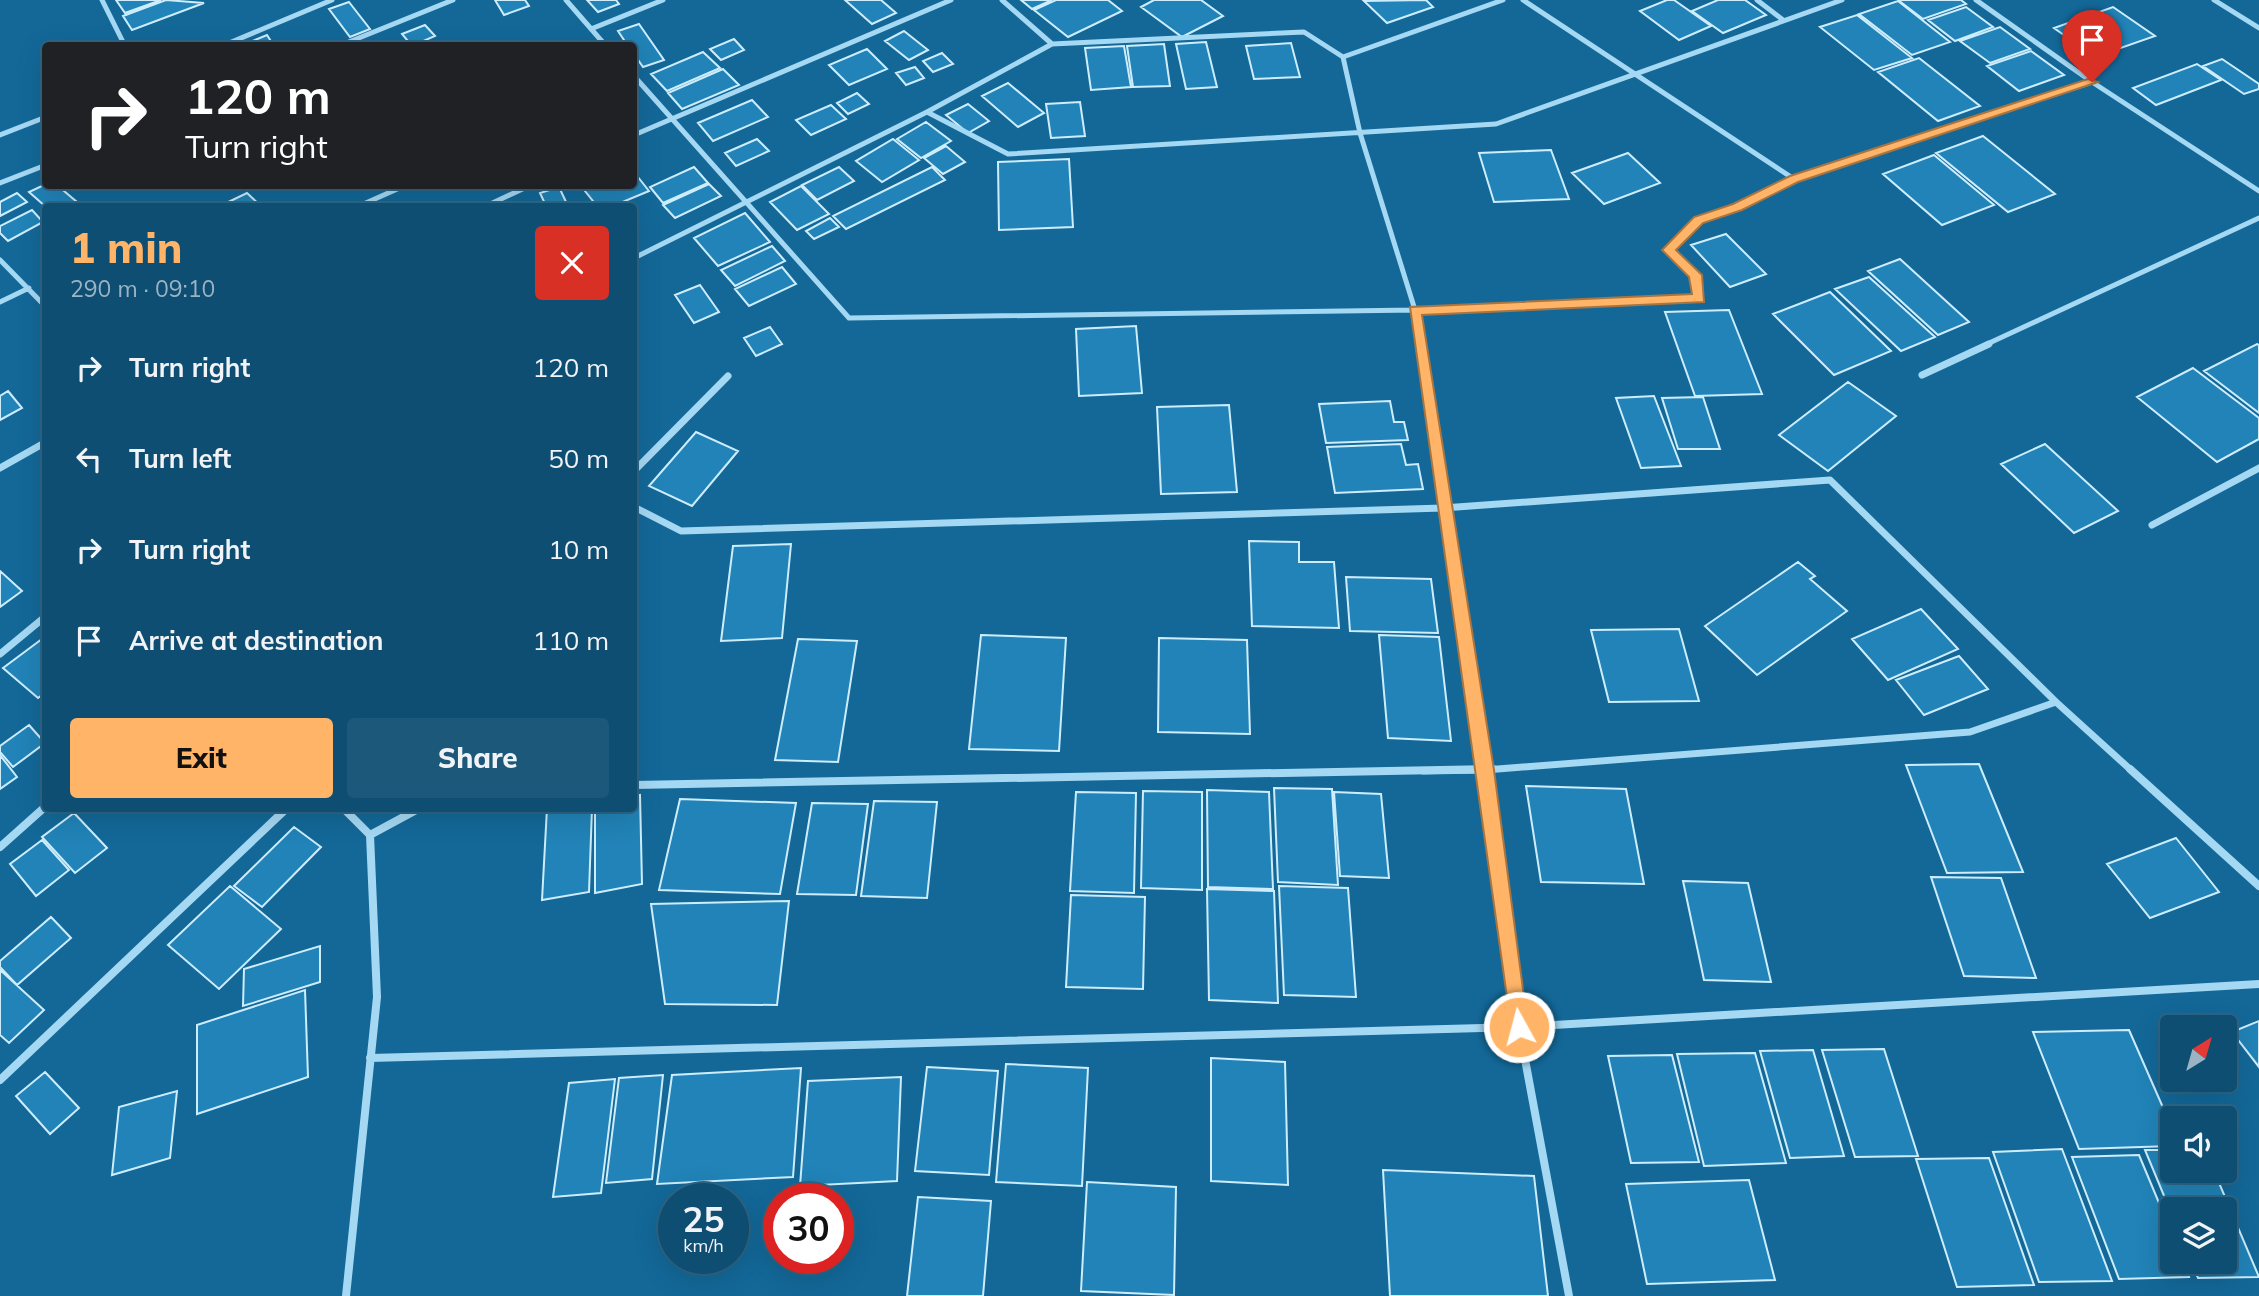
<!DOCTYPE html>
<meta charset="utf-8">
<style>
:root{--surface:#0e4e72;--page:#1c587a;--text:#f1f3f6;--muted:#9bb4c4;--line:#2e6584;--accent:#ffb467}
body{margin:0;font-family:Mulish,sans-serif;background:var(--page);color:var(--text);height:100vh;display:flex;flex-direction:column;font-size:26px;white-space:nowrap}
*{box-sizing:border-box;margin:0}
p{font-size:23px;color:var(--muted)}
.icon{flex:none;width:38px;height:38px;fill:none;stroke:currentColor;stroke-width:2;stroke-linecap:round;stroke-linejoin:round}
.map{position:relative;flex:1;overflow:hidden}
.panel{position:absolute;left:42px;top:203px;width:595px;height:609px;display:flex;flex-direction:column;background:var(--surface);border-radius:7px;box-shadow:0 7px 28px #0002,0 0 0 2px var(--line)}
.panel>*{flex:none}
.top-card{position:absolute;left:42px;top:42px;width:595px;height:147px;border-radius:7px;box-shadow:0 7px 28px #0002,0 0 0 2px var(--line);background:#202124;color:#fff;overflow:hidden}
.needle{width:46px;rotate:37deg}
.buttons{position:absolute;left:2160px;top:1015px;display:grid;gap:14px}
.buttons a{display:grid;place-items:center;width:77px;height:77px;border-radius:7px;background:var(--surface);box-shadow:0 7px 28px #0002,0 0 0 2px var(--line);font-size:35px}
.speed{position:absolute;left:658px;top:1183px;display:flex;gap:14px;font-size:35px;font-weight:700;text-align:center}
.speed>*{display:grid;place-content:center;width:91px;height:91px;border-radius:50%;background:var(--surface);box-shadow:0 7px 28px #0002,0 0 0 2px var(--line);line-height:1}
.speed small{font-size:18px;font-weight:400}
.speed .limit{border:10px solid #d22;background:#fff;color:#111}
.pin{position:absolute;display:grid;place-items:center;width:60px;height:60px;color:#fff;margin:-72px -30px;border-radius:50% 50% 50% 0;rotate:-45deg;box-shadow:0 0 7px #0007}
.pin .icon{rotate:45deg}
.me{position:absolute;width:77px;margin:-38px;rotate:353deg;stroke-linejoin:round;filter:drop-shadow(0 0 5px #0008)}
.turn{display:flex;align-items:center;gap:24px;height:147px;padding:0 28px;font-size:32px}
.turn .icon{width:91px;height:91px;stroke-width:2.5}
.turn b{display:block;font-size:49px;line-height:60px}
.round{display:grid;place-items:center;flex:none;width:74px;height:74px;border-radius:7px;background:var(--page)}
.head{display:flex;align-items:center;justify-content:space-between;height:119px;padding:0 28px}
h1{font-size:42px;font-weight:800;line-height:52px;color:var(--accent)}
.button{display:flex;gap:14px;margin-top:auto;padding:14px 28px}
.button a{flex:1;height:80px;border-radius:7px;background:var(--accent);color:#111;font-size:28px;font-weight:800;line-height:80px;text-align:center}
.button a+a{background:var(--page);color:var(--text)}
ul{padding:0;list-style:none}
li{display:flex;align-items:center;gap:21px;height:91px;padding:0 28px}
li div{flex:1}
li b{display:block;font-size:26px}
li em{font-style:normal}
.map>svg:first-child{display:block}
.building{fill:#2183b7;stroke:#cdedfd;stroke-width:2}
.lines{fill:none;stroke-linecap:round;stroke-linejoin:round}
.street-far2{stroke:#a5d8f3;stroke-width:5}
.street-far1{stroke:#a5d8f3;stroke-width:7}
.street{stroke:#a5d8f3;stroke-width:8}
.route{fill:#ffb467;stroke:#a67543;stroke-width:2}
</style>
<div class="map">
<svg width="2259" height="1296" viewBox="0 0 2259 1296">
<rect width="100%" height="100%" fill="#136898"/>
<path class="building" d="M116 0H161L125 13Z
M166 0 204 3 132 30 123 16Z
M495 0H525L529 6 504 15Z
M587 0H616L619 4 598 12Z
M845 0H881L896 13 872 24Z
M1021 0H1052L1032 9Z
M1056 0H1108L1122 11 1068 37 1034 10Z
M1154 0H1201L1223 16 1182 37 1141 7Z
M1426 0 1433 7 1387 23 1364 1Z
M1667 0H1674L1711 26 1679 40 1640 11Z
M1718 0H1745L1766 15 1723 33 1692 11Z
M1898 0H1961L1966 4 1923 19Z
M1898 1 1950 42 1912 55 1859 14Z
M349 2 370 29 350 37 329 9Z
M1966 7 1993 27 1955 41 1928 20Z
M2113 7 2155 36 2095 57 2054 28Z
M1857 15 1912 58 1874 70 1820 27Z
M639 24 664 60 643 67 634 54V46H628L618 31Z
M425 25 435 36 412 46 402 34Z
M2000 27 2030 49 1990 63 1960 41Z
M904 31 928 50 909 60 885 41Z
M267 35 274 46H240Z
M734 39 744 50 721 60 710 49Z
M1206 42 1217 87 1186 89 1176 44Z
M1291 43 1300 77 1254 79 1246 46Z
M1164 44 1170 86 1133 87 1127 46Z
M1124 46 1131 87 1091 90 1085 48Z
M867 49 887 69 849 85 829 65Z
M2031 51 2064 75 2019 91 1987 66Z
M703 52 720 68 667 91 651 74Z
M942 53 953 64 933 72 923 61Z
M1919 58 1980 106 1938 121 1878 72Z
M2222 59 2259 84V89L2244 94 2203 66Z
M2197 64 2221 80 2156 105 2133 88Z
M915 67 924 78 906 85 896 73Z
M723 69 739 85 682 109 668 93Z
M1008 83 1044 113 1018 127 982 96Z
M857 93 869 104 848 114 837 103Z
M752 100 768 117 713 141 698 123Z
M1080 102 1085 136 1051 138 1046 104Z
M968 104 989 121 968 133 946 115Z
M831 105 846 119 811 135 796 120Z
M926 122 951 141 921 158 897 139Z
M1983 136 2055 194 2008 212 1936 153Z
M757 139 769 151 736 166 725 153Z
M893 139 919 160 882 182 856 161Z
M946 146 965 162 943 174 924 158Z
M1551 150 1569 199 1494 202 1479 153Z
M1628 153 1660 183 1604 204 1572 173Z
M1934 155 1994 205 1942 225 1883 174Z
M1069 159 1073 227 999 230 998 162Z
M694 167 708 183 663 203 650 187Z
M839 167 854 181 817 200 802 185Z
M932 167 945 180 846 229 833 216Z
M634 172 649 191 613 206H597L581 186H634Z
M46 184 58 186 77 202 67 206 46 207 29 192Z
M709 184 721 196 675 218 663 205Z
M801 186 829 214 797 230 770 202Z
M559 187 567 204 546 206 540 193Z
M17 193 27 202 0 216V202Z
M247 193 261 206H220Z
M32 210 43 222 8 241 0 233V226Z
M745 213 770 242 718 266 694 238Z
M830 218 839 227 814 239 806 231Z
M1726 234 1766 274 1730 287 1691 245Z
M772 246 785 261 735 286 721 270Z
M1900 259 1969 322 1938 335 1868 271Z
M782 267 796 284 749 306 735 289Z
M1869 277 1935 337 1901 351 1835 289Z
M700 285 719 312 694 323 675 295Z
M1830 292 1891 351 1834 375 1773 314Z
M1729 310 1762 394 1695 396 1665 312Z
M1136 326 1142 393 1079 396 1076 329Z
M770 327 782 344 756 356 744 338Z
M2257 344 2259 345V413L2204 371Z
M2193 368 2259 418V439L2217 462 2137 397Z
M1848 382 1896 416 1828 471 1779 435Z
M8 391 22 408 0 420V396Z
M1654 396 1681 466 1641 468 1616 398Z
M1703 397 1720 449H1678L1662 398Z
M1390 401 1394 422H1404L1408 440 1326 443 1319 404Z
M1229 405 1237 492 1161 494 1157 407Z
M696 432 738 451 692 506 649 486Z
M1401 444 1406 465 1418 464 1423 489 1335 493 1327 447Z
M2045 444 2118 511 2074 533 2001 464Z
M1249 541 1299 542V562H1334L1339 628 1252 626Z
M791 544 782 638 721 641 733 546Z
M1798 562 1815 576 1810 579 1847 611 1757 675 1705 626Z
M0 571 22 591 0 607Z
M1346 577 1431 579 1438 633 1350 631Z
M1921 609 1958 649 1888 680 1852 639Z
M1679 629 1699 701 1609 702 1591 630Z
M981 635 1066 638 1059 751 969 749Z
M1379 635 1439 637 1451 741 1388 738Z
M46 636V692L38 698 3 668Z
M1159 638 1247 640 1250 734 1158 732Z
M798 639 857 641 838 762 775 760Z
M1959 656 1988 689 1924 715 1896 680Z
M29 725 45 743 13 767 0 752V746Z
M0 755 17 777 0 789Z
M1979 764 2023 872 1947 873 1906 765Z
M1526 786 1626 789 1644 884 1541 882Z
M1274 788 1332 789 1338 885 1278 882Z
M1207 790 1269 792 1273 889 1208 887Z
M1143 791 1202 792V890L1141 888Z
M1076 792 1136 793 1134 893 1070 891Z
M1334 792 1381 794 1389 878 1340 876Z
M640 795 642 884 595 893V808H634V796Z
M680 799 796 803 780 894 659 890Z
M874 801 937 802 927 898 861 896Z
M812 803 868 804 856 895 797 894Z
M547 808H592L589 892 542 900Z
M74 813 107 848 75 873 42 837Z
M294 827 321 847 262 907 234 886Z
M2176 838 2219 892 2150 918 2107 864Z
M42 840 69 870 36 896 10 864Z
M1931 877 2001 878 2036 978 1964 976Z
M1683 881 1748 883 1771 982 1704 980Z
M230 886 281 929 219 989 168 945Z
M1279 886 1348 888 1356 997 1284 995Z
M1207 889 1274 891 1278 1003 1209 1000Z
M1071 895 1145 897 1143 989 1066 987Z
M789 901 777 1005 665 1004 651 904Z
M51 917 71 938 17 985 0 967V961Z
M320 946V982L243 1006 244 969Z
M0 970 44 1010 9 1043 0 1035Z
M305 990 308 1077 197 1114V1025Z
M2259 1021V1067L2232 1032Z
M2129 1030 2172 1128V1146L2079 1149 2033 1032Z
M1884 1049 1918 1156 1855 1157 1822 1050Z
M1813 1050 1844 1156 1790 1158 1760 1051Z
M1755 1053 1786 1163 1704 1166 1677 1054Z
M1672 1055 1699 1162 1631 1163 1608 1056Z
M1211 1058 1285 1062 1288 1185 1211 1181Z
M1006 1064 1088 1068 1082 1186 996 1182Z
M927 1067 998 1071 989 1175 915 1171Z
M801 1068 793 1177 657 1184 672 1075Z
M45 1072 79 1108 50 1134 16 1096Z
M663 1075 652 1179 606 1183 619 1078Z
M901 1077 897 1181 800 1186 808 1081Z
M615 1079 601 1193 553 1197 569 1083Z
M177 1091 170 1158 112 1175 119 1107Z
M2062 1149 2112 1281 2039 1282 1993 1152Z
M2145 1150H2172V1171H2214L2259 1277 2198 1278 2191 1262H2224V1209H2172V1215Z
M2139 1155 2172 1234V1262H2183L2189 1277 2119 1279 2072 1157Z
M1989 1158 2034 1285 1957 1287 1916 1159Z
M1383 1170 1534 1176 1548 1296H1390Z
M1749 1180 1775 1280 1647 1284 1626 1184Z
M1087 1182 1176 1187 1174 1295 1081 1291Z
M918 1197 991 1201 983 1296H907Z"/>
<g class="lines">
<path class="street-far2" d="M102 0 125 46
M566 0 606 46
M1002 0 1052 44
M1523 0 1794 179
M1757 0 1783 20
M1976 0 2092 82 2259 191
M2214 0 2259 28
M591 29 663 0
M222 46 332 0
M339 46 453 0
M1343 57 1503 0
M634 76 849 318 1415 310 1699 298 1695 275 1668 250 1699 220 1737 207 1794 179 2092 82
M927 112 1008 154 1496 124 1842 0
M0 135 46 117
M634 135 951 0
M0 183 46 165
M359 206 404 186
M486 206 529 186
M634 258 927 112 1052 44 1304 32 1343 57 1360 133 1415 310 1420 345
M0 260 46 307
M0 302 29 288
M1985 345 2259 218"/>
<path class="street-far1" d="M1420 344 1485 771
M1922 375 1989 344
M0 468 46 442
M634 471 728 376
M634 507 681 531 1443 508 1830 480 2056 702 2132 771
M2152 525 2259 468
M0 654 46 616
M1423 771 1485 770 1970 732 2056 702"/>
<path class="street" d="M1485 769 1519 1027 1569 1296
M2130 769 2259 886
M634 785 1493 769
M343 808 370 835 377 997 346 1296
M370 835 420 808
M0 847 46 806
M370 1058 1519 1027 2259 984
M0 1080 287 808"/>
</g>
<path class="route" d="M2088 79 2098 82 1798 182 1742 210 1703 223 1676 250 1702 275 1704 302 1422 315 1494 770 1528 1027 1525 1033 1519 1036 1512 1033 1410 307 1692 294 1689 277 1662 250 1694 217 1733 204 1790 176Z"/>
</svg>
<div class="buttons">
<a><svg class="needle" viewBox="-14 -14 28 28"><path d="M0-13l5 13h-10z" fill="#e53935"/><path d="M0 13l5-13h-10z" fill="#9bb4c4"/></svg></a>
<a><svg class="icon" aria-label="sound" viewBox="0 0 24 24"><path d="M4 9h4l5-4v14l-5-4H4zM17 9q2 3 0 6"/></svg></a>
<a><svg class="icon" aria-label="layers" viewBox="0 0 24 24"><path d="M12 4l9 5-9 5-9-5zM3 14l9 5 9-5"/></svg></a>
</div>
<div class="speed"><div>25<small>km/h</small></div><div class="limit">30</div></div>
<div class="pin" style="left:2092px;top:82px;background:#d93025"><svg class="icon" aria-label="arrive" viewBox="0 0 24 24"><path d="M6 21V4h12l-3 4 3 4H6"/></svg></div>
<svg class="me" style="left:1519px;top:1027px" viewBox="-20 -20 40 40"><circle r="17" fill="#ffb467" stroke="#fff" stroke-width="3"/><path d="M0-11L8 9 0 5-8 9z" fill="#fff"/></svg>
<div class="top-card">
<div class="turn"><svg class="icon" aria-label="right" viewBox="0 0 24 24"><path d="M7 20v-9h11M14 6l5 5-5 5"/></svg><div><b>120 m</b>Turn right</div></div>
</div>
<section class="panel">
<div class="head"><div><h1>1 min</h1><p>290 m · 09:10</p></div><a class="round" style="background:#d93025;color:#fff"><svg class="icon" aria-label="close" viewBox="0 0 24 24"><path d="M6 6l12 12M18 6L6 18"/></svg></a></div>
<ul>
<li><svg class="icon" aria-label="right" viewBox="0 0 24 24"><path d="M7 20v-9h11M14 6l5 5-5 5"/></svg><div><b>Turn right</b></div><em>120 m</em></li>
<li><svg class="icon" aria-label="left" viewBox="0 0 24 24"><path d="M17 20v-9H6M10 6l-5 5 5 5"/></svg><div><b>Turn left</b></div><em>50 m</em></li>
<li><svg class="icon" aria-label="right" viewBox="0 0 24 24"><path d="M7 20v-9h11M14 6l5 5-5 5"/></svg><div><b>Turn right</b></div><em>10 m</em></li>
<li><svg class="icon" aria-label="arrive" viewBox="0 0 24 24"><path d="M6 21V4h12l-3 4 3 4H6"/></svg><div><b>Arrive at destination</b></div><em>110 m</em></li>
</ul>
<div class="button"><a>Exit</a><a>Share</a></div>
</section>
</div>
